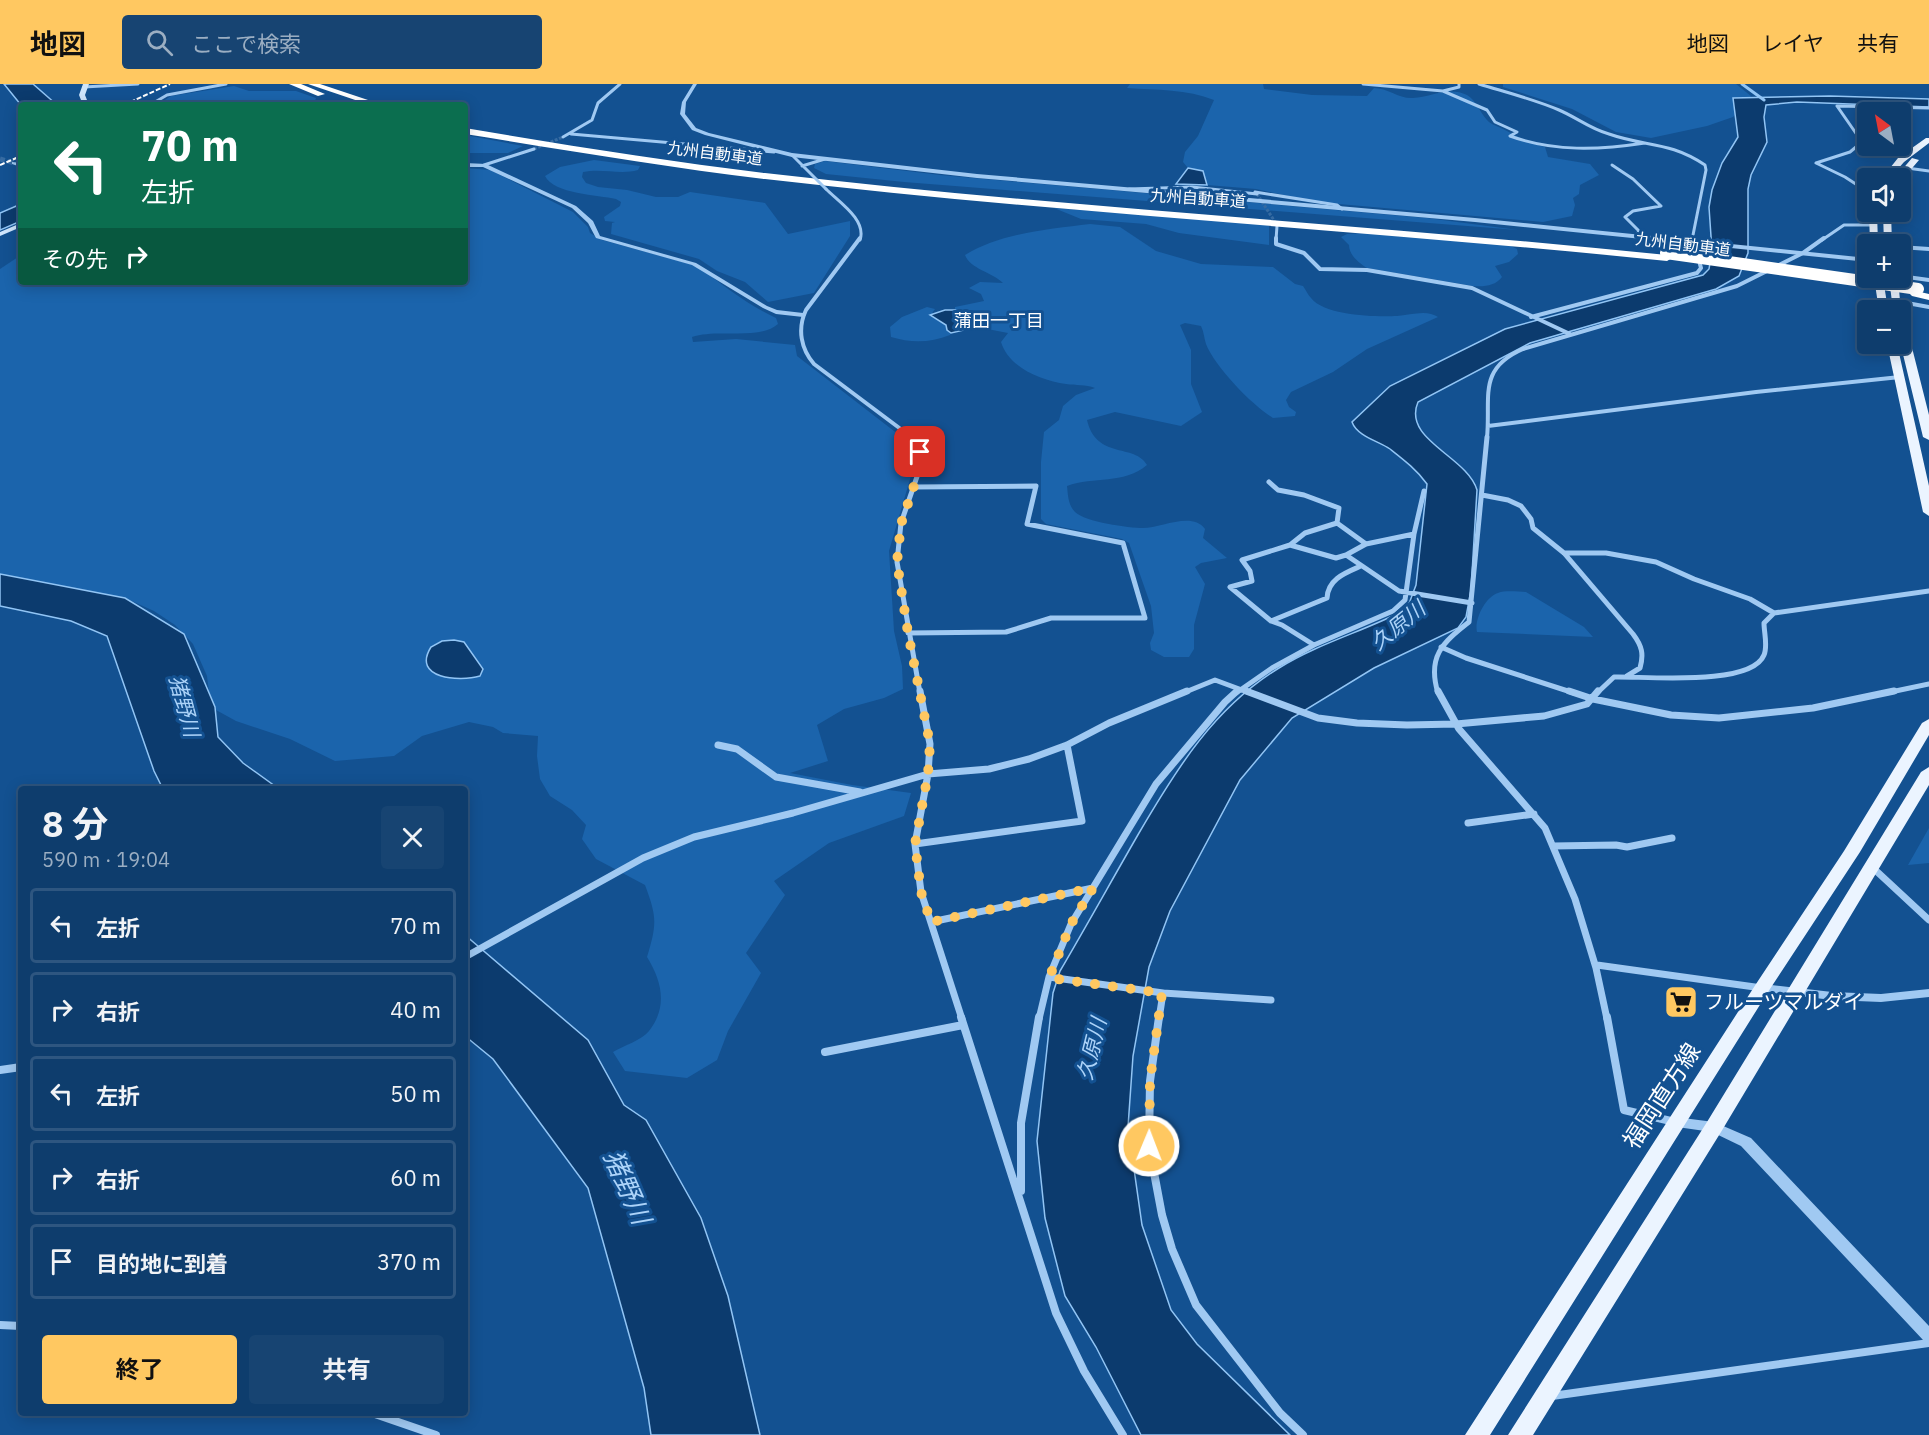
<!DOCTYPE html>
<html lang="ja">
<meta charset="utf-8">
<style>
:root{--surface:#0e3d6d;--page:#174472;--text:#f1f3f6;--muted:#9baec2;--line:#2e5680;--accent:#ffc861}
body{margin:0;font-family:"IBM Plex Sans","Noto Sans JP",sans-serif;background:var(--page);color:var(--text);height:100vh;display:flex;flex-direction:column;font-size:22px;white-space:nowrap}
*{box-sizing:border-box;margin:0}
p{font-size:20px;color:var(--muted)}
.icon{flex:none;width:33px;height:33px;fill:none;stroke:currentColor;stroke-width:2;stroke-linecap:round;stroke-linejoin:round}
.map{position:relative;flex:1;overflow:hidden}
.sheet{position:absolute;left:18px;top:702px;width:450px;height:630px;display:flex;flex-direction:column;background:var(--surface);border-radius:6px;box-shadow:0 3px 15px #0003,0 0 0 2px var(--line)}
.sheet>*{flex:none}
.banner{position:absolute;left:18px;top:18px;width:450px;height:183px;border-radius:6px;box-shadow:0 3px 15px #0003,0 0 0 2px var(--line);background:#0b6e4f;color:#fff;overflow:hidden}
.needle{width:39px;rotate:328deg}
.controls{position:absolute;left:1857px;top:18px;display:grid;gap:12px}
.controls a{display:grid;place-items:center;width:54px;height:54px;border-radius:6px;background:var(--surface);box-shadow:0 3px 15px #0003,0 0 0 2px var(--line);font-size:30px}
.pin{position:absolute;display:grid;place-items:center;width:51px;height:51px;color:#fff;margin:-26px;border-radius:12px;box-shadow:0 3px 9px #0006}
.me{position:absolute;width:66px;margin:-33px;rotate:1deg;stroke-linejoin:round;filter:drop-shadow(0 0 4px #0008)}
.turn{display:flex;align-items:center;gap:21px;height:126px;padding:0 24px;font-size:27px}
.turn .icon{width:78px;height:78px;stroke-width:2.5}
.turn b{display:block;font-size:42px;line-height:51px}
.then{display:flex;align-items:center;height:57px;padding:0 24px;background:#0003;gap:12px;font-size:22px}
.round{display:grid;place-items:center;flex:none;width:63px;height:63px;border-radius:6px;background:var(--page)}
.head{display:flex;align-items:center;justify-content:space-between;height:102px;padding:0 24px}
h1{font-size:36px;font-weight:700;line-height:45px}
.button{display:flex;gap:12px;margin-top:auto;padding:12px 24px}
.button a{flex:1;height:69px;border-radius:6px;background:var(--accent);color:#111;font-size:24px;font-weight:700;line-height:69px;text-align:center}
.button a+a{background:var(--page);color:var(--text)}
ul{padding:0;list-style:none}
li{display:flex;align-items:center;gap:18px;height:75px;margin:0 12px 9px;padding:0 12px;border:3px solid var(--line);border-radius:6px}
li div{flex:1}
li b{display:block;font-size:22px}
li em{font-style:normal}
header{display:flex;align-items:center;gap:36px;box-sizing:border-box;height:84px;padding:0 30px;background:var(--accent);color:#111}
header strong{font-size:28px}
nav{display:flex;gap:33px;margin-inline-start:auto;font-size:21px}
.search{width:420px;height:54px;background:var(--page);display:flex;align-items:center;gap:15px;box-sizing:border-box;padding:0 21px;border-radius:6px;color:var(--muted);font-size:22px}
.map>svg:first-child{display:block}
.green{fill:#1b64ac}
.water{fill:#0c3b6e;stroke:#92c5f5;stroke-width:1.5}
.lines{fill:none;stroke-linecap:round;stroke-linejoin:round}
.stream{stroke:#92c5f5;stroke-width:3}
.minor-tunnel{stroke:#366ba2;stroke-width:3;stroke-dasharray:3 1.5;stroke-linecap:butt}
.tertiary-tunnel{stroke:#366ba2;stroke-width:5;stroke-dasharray:5 3;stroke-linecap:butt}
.minor-far4{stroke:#a0c9f2;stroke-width:3}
.minor-far3{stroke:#a0c9f2;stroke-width:4}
.minor-far2{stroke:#a0c9f2;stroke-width:5}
.minor-far1{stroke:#a0c9f2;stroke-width:7}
.minor{stroke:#a0c9f2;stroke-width:8}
.tertiary{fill:#a0c9f2;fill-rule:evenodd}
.secondary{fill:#cfe5fc;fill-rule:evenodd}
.primary{fill:#ebf4ff;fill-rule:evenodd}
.motorway{fill:#fff;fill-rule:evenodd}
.rail{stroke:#fff;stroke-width:2;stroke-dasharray:5 2;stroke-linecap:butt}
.minor-bridge{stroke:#a0c9f2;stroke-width:3}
.motorway-bridge{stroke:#fff;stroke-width:12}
.route{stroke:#ffc861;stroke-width:10;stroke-dasharray:0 18}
.labels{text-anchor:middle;stroke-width:6;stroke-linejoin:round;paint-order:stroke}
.far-street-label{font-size:16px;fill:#fff;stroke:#135191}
.far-neighbourhood-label{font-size:18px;fill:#fff;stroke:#135191}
.poi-label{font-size:20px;fill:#fff;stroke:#135191;text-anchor:start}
.water-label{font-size:21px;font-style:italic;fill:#acd3f9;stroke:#135191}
.near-street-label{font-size:24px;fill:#fff;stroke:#135191}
.near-water-label{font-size:26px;font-style:italic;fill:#acd3f9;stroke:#135191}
</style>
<header>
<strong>地図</strong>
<div class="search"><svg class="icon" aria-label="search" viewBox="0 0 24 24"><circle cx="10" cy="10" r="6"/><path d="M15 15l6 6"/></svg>ここで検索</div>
<nav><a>地図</a><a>レイヤ</a><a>共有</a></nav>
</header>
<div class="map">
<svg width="1929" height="1351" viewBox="0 0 1929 1351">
<rect width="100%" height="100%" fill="#135191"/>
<path class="green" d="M1130 0H1263L1264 5 1312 11 1367 12 1374 4C1388 4 1399 15 1413 14 1431 13 1449 2 1467 11 1476 16 1480 29 1487 36 1491 41 1498 42 1503 45 1517 52 1529 59 1545 63L1548 73 1590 80 1599 91 1580 101 1579 110 1573 114 1575 121 1572 132 1543 138 1316 118 1256 105 1207 101 1202 87 1188 84 1183 78 1185 68 1198 52 1214 16C1187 5 1157 6 1127 4Z
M1503 0H1736L1751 12 1733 33 1707 42 1651 54 1616 48 1572 25 1503 3Z
M234 2 249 7H296L316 14 315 17 336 21H255L260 18 157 21 171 12Z
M465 51 523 62 508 69H465Z
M594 76 640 82 638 86C620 91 602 84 583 88L582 93 586 99 598 103 627 106 656 113H678L690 108 765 119 788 150 850 137V152L814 209 768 218 745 198 717 187 699 175 611 150 612 139 615 138 605 137 604 133 620 122 621 118 616 115C598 111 554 110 545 92L560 83Z
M825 77 940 91 1427 134 1518 146 904 98 826 90 814 84 815 80Z
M465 84 490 86 573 128 588 143 590 149 602 156 698 182C722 201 748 221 776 234L778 240C759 257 717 244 692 253L693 258 736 255 795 261 797 272 903 354 912 367 913 385 889 467 894 547 902 582 903 605 884 614 844 625 817 641 828 677 790 689 852 701 911 709 904 732 829 759 774 797 785 811 746 869 761 889 728 947 717 976 687 994 625 987 613 968C623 962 642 956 649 947 668 923 662 897 647 873 657 840 657 833 645 801L596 775 582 755 586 741 572 726 550 712 540 695 537 672 538 652 503 649 493 643 469 638 422 652 394 672 335 677 290 655 236 637 216 626 209 608 207 592 193 560 175 541 154 527 125 514 0 490V185L21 171V198H465Z
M1054 124 1265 140 1269 142V161L1179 149 1146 140 1081 135Z
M1090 140 1120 143 1156 167 1201 180 1273 183 1295 200 1303 202C1306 206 1308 211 1311 214 1325 232 1376 233 1397 232 1410 231 1427 225 1438 233L1367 265 1333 288 1291 308 1286 316 1289 323 1296 328 1295 332 1273 334C1252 321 1215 283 1206 260 1204 254 1204 248 1201 242L1185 239 1180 241 1191 266V300L1202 328 1181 342 1115 328 1087 336C1096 376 1135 359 1147 381 1123 401 1094 392 1067 402 1068 411 1068 421 1075 428 1085 438 1129 444 1143 444 1161 444 1192 427 1205 445L1203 454 1227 474 1201 479 1195 483 1205 500 1194 541V565L1189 573H1164L1151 566 1150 559 1154 549 1151 522 1129 459 1122 455 1046 440 1041 435V378L1044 348 1059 336 1063 322 1076 311 1095 304C1085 300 1077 302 1066 300 1041 296 1009 284 1001 258L1008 249 977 243 976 235 955 226V223L984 217 981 210 969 204 980 198 1003 199C992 188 970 185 965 171 1001 149 1049 145 1090 140Z
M1367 149 1509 161 1517 165 1518 170 1509 178 1495 182 1502 193C1495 202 1484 203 1473 202L1367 184C1359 179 1349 171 1349 161L1341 153 1347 150Z
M927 223 935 225 930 232 946 241 947 246 951 249 950 251C930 259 911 259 891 253L890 243 902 233Z
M1526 508 1584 543 1593 553 1477 548C1474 536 1485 513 1498 509 1506 506 1518 508 1526 508Z
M1929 744V779L1908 781Z"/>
<path class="water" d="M4 0H33L57 21H21Z
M1830 12 1929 15V23L1797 18 1766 21 1764 33 1767 58 1751 91 1748 105V169L1739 192 1716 205 1530 259 1418 318C1402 356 1467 372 1477 406L1471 506 1466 533 1458 544 1374 584 1292 634 1240 696 1170 827 1149 883 1133 972 1128 1043 1142 1141 1171 1226 1197 1260 1290 1351H1141L1096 1263 1065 1212 1045 1134 1037 1057 1053 909 1060 887C1087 841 1113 794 1139 749 1177 684 1214 624 1279 584 1319 559 1365 547 1407 525L1416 501 1427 400C1417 386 1404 376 1390 365 1378 357 1357 352 1352 338L1390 302 1505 245 1703 191 1709 185 1712 167 1709 123 1712 106 1722 79 1738 53 1733 14Z
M1188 84 1203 87 1207 101 1176 100Z
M21 120V137L0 146V129Z
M945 226H955L976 235 977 243 951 249 947 246 946 241 930 231Z
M0 490 125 514 184 550 215 623 218 653 243 679 279 705H163L154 687 107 552 71 537 0 522Z
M454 556 464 558 483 585 480 592C460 598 411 595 431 563L442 557Z
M465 851 588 956 624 1021 646 1036 701 1134 728 1212 760 1351H651L644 1304 588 1104 493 975 465 952Z"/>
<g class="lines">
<path class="stream" d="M1742 0 1764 16"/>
<path class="minor-tunnel" d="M534 65 563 53
M1257 110 1277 141"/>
<path class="tertiary-tunnel" d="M0 75 14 79"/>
<path class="minor-far4" d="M1363 0 1443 7 1459 3V0
M1479 0C1505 8 1533 15 1559 26 1576 33 1590 45 1609 50 1646 63 1669 57 1705 81L1706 86 1692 156
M84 3 138 0
M1443 7 1487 26 1495 38 1517 48 1510 52C1554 68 1599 66 1645 59
M150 21 167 11 226 0
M571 50 774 68
M563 53 592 36 598 19 620 0
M792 71 804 83
M484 81 534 65
M1612 81 1633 95 1661 122 1633 127 1625 133 1639 147 1636 152
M802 82 825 75
M1907 84 1929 87
M826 105C839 118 867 136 860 156
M1129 105 1192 103 1257 110
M1255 108 1337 121 1342 125
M1868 108 1845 93 1816 79 1850 68 1862 58 1837 22 1929 24
M1276 156 1277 142
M1822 156 1844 141H1872"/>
<path class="minor-far3" d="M860 154 806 226C797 245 801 265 814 280L906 349 910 354
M1276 154V160L1304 169 1320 185 1367 186 1472 204 1570 250
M1900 163 1929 165
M1900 192 1929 196
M1896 217 1929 223
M1531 233 1697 189 1701 184 1693 154
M1488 342 1756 308 1900 293
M1487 354C1491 313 1477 285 1523 265L1737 202 1803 169 1824 154"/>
<path class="minor-far2" d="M909 353 920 368V384L901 439 897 478 920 609
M1269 398 1278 406 1304 411 1339 424 1337 439
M1482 411 1508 416 1521 422 1531 435 1533 444 1564 469 1633 550C1642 562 1644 570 1640 584L1627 592
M1290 461 1305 449 1337 439 1366 460
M1564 469H1606L1656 478 1694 495 1750 515 1774 529
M1346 471 1366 460 1414 450
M1271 537 1327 514C1328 495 1345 489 1361 482
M908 549 1006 548 1051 534H1145L1123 459 1027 440 1036 402 914 403
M1314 561 1282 541 1271 537 1230 503 1252 497 1250 487 1242 476 1290 461 1336 474 1346 471 1399 507 1472 519
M1441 563 1466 574 1574 609
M1183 609 1215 596 1250 609
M1236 609 1272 584 1314 561 1393 527 1405 516 1414 450 1424 407
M1438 609C1427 573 1442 559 1469 538L1487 353
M1597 609 1614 593C1644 592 1751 603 1764 571 1768 562 1764 549 1764 539L1774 529 1929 507
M1886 609 1929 600"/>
<path class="minor-far1" d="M920 607 930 660 928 690 915 760 921 808 962 935
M1246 607 1318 634 1357 639 1407 641 1456 640 1544 632 1587 620 1598 607
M1438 607 1459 645 1545 744 1575 815 1596 884 1607 935
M1569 607 1593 615 1671 631 1719 634 1813 624 1894 607
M718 661 737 665 776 693 860 708
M1468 739 1534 730
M915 760 1082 737 1067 661
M1553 762 1616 761 1627 763 1672 754
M1872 783 1929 836
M931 838 1093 804
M465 873 643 774 694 753 793 729 928 690 989 685 1029 675 1067 661 1109 639 1187 607
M1597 881 1762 904
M1049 893 1163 909
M1039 935 1049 893 1071 840 1156 700 1225 618 1237 607
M1159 935 1163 909 1271 916"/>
<path class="minor" d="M961 933 1056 1229 1084 1287 1123 1351
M1159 933 1150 997 1149 1062 1162 1131 1172 1165 1196 1221 1280 1329 1303 1351
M1607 933 1624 1026 1675 1038
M825 968 963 941
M0 986 21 983
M1021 1107V1039L1039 933
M0 1241 21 1242
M1552 1312 1929 1259
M372 1329 436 1351"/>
<path class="tertiary" d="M693 0H697L686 18 685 30 696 44 709 49 792 69 977 90 1475 134 1868 174V178L1475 138 977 94 792 73 705 51 692 46 680 30 682 18Z
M12 78 21 79V83L12 80Z
M465 79 486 80 576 122 593 137 600 152 696 179 767 222 777 226 803 229 806 231 803 233 776 230 763 224 692 181 596 154 588 139 572 124 483 83H465Z
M1762 900 1832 908 1881 910 1929 905V913L1881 918 1832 916 1758 907 1756 904 1758 901Z
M1675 1033 1714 1038 1751 1054 1929 1242V1259L1924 1257 1741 1062 1712 1048 1670 1042 1668 1038 1670 1034Z"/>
<path class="secondary" d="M83 0H89L85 11 89 21H83L79 11Z
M21 139V143L0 152V148Z"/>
<path class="primary" d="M1926 54H1929V59L1904 78 1890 94H1882L1898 74Z
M1912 74 1919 76 1902 96 1895 94Z
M1869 128H1877L1878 160H1870Z
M1883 128H1891L1892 160H1884Z
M1874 194H1883L1888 226H1879Z
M1889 194H1898L1901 228 1893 226Z
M1900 233 1905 236 1929 331V356L1923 353 1900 258Z
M1887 260H1897L1929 402V432L1923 428Z
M1929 635V651L1860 768 1768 908 1490 1351H1465L1756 900 1844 767 1922 639Z
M1929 683V701L1721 1048 1533 1351H1508L1707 1038 1921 688Z"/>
<path class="motorway" d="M289 0H301L325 10 318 12Z
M308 0H320L383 21H370Z
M465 44C565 61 665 77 765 89 1065 124 1367 140 1667 171L1672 174 1667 177C1367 146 1065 130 765 95 665 83 565 66 465 50Z
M1916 207 1929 210V216L1912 212 1910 210Z"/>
<path class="rail" d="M124 21 170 0
M0 81 21 72"/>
<path class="minor-bridge" d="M805 84 826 105"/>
<path class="motorway-bridge" d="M1666 169 1918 205"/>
</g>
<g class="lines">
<path class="route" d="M920 368V384L901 440 897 478 908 549 930 660 928 690 915 760 921 808 931 838 1093 804 1071 840 1049 894 1162 909 1150 997 1149 1062"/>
</g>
<defs>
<symbol id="supermarket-square" viewBox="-11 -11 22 22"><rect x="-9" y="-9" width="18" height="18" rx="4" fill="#ffc861" stroke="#135191"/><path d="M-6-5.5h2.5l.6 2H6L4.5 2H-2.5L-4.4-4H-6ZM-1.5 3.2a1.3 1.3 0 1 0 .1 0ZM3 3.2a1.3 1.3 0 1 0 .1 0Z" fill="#111"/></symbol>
</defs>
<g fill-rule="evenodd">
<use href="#supermarket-square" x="1662" y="899" width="38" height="38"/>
</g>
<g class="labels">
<g class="far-street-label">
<text transform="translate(715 69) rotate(7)" y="6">九州自動車道</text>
<text transform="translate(1198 114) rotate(4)" y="6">九州自動車道</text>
<text transform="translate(1683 160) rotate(7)" y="6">九州自動車道</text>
</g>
<g class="far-neighbourhood-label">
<text x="999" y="243">蒲田一丁目</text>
</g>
<g class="poi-label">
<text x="1704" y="925">フルーツマルダイ</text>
</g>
<g class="water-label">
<text transform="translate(1398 542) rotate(-39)" y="7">久原川</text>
<text transform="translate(184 622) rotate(75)" y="7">猪野川</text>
<text transform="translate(1092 965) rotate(-76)" y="7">久原川</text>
</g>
<g class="near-street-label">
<text transform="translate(1662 1012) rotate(-57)" y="8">福岡直方線</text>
</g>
<g class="near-water-label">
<text transform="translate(627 1103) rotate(66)" y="9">猪野川</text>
</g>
</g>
</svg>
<div class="controls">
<a><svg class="needle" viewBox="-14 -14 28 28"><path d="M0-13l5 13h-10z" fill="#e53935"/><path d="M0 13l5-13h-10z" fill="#9baec2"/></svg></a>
<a><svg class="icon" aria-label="sound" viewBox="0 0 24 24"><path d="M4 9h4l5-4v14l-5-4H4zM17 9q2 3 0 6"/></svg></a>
<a>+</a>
<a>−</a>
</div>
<div class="pin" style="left:920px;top:368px;background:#d93025"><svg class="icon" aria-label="arrive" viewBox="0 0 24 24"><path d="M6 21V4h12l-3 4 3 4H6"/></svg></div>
<svg class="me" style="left:1149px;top:1062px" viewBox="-20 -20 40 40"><circle r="17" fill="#ffc861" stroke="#fff" stroke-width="3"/><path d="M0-11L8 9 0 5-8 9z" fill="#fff"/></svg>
<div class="banner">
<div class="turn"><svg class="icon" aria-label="left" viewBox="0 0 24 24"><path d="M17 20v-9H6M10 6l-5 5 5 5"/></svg><div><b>70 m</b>左折</div></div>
<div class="then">その先<svg class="icon" aria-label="right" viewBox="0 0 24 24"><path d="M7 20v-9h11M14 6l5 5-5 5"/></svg></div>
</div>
<section class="sheet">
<div class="head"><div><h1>8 分</h1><p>590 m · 19:04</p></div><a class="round"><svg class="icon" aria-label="close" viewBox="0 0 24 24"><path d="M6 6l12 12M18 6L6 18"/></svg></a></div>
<ul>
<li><svg class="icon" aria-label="left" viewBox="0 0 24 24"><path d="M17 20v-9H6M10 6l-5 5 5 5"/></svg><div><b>左折</b></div><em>70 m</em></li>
<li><svg class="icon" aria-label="right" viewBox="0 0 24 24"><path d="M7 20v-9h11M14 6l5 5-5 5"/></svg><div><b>右折</b></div><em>40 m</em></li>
<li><svg class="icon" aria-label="left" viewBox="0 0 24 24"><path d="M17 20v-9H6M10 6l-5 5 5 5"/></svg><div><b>左折</b></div><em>50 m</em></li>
<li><svg class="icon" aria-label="right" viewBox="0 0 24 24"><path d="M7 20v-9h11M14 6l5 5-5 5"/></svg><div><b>右折</b></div><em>60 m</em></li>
<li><svg class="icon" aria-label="arrive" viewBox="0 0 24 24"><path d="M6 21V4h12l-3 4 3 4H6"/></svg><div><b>目的地に到着</b></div><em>370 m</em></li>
</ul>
<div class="button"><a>終了</a><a>共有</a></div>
</section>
</div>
